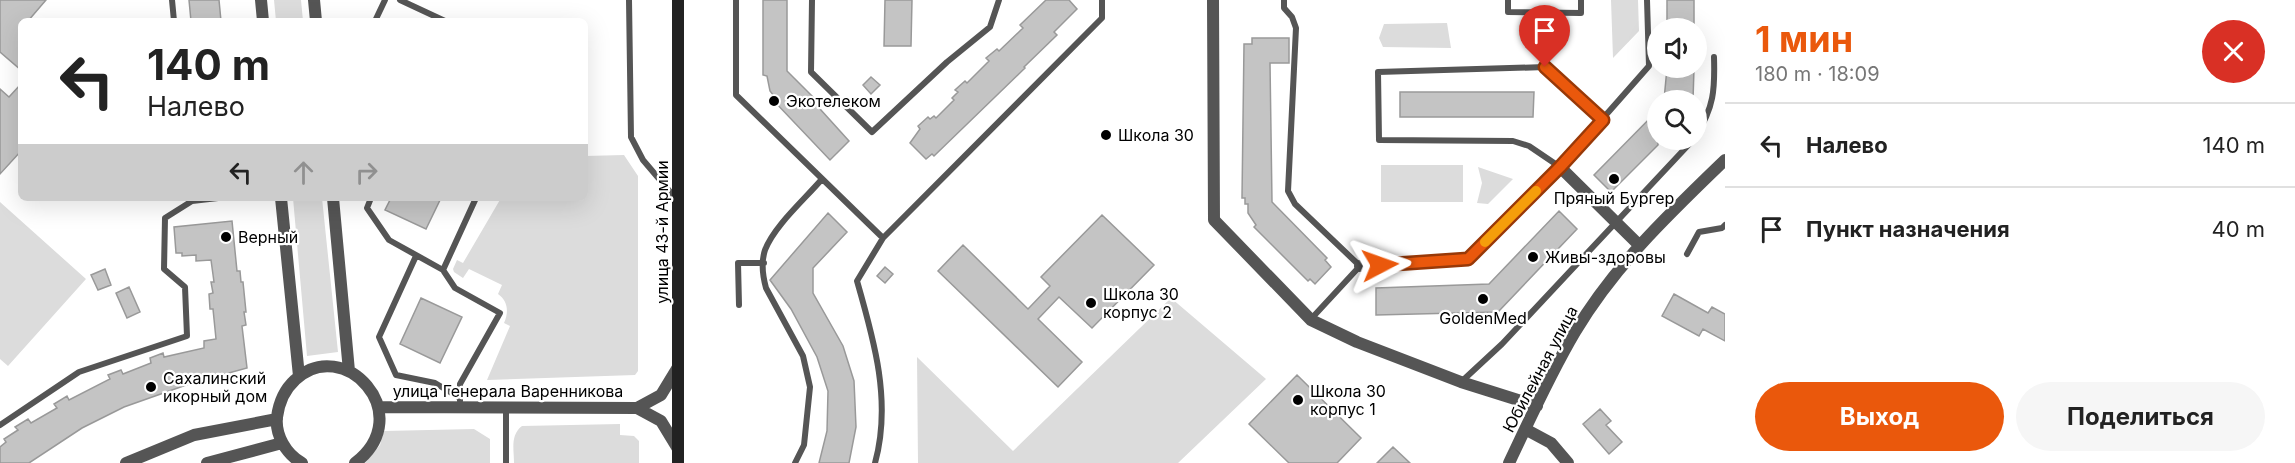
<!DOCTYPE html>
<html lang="ru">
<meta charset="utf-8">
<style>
:root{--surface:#fff;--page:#f6f6f6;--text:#222;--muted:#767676;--line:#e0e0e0;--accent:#ea580c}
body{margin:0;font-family:Inter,sans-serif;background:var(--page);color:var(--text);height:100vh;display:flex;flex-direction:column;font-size:22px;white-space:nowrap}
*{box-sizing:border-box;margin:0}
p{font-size:20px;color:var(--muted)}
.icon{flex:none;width:33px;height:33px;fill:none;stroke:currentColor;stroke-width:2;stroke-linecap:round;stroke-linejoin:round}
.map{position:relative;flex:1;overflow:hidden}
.details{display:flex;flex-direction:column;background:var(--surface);width:570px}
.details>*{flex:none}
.banner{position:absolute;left:18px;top:18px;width:570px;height:183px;border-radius:9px;box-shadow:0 6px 24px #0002;background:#fff;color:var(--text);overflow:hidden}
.buttons{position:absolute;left:1647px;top:18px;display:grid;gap:12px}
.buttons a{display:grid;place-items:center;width:60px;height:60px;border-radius:50%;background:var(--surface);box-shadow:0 6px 24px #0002;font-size:30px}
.pin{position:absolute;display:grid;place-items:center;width:51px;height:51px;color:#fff;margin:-62px -26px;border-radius:50% 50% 50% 0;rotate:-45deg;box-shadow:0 0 6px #0007}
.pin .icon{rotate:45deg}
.me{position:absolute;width:66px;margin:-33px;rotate:86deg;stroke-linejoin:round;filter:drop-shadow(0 0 4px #0008)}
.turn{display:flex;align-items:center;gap:21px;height:126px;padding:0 30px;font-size:27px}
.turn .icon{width:78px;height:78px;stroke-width:2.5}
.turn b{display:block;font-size:42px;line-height:51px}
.lanes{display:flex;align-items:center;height:57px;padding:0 30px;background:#0003;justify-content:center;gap:30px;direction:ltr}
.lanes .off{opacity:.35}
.round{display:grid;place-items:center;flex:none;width:63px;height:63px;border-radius:32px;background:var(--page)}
.summary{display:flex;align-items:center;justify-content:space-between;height:102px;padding:0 30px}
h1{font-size:36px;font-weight:700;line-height:45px;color:var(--accent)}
.button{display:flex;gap:12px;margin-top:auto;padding:12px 30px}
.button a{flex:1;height:69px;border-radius:36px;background:var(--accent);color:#fff;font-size:24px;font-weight:700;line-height:69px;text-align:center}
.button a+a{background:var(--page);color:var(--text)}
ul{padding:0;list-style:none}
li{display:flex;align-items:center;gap:18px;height:84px;padding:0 30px;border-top:2px solid var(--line)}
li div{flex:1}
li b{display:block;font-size:22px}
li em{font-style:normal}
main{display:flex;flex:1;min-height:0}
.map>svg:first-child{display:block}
.green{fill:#dcdcdc}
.building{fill:#c4c4c4;stroke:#999;stroke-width:1.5}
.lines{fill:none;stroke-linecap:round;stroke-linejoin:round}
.lane{stroke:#555;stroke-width:6}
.street{stroke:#555;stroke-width:12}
.secondary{stroke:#222;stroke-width:12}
.route-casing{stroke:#983908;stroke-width:15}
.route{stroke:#ea580c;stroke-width:10}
.slow{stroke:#f59e0b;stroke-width:10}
.poi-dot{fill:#000;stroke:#fff;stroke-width:2}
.labels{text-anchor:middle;stroke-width:4.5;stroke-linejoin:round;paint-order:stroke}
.poi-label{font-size:16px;fill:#000;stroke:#fff;text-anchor:start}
.street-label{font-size:16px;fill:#000;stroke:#fff}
</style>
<main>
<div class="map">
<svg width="1725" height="463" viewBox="0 0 1725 463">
<rect width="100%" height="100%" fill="#fff"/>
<path class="green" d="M274 0H301L303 21H276Z
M1611 0H1638L1639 31 1613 58Z
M1447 23 1451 48 1383 47 1379 38 1384 24Z
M624 155 638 176V371L635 375 487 380 510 326 504 323C509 312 508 301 498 294L502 285 469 269 463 278 454 272 453 269 457 260 463 263 501 198H585V156Z
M1381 165H1463V202H1381Z
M1478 167 1513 179 1488 204 1477 203 1482 183Z
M293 198H322L338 352 307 356Z
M0 202 86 279 8 366 0 359Z
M1171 298 1266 379 1178 463H918L917 357 1013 451Z
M620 424V435L634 436 639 441V463H514C514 450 510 435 522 426Z
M474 429 490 439V463H365L380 445 384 431Z"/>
<path class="building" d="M0 0H46L28 21H21V70L0 52Z
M189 0H219L221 21H191Z
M763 0H787V71L813 97 811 99 849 141 830 160 772 99 774 96 770 91 767 76 763 75Z
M885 0H912L911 46H884Z
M1046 0H1069L1077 9 1054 32 1057 35 1024 67 1025 68 934 156 932 154 926 159 910 143 920 129 918 126 928 117 930 119 934 116 936 118 954 100 952 98 958 92 955 90 965 81 967 83 989 61 986 58 997 49 999 51 1023 28 1020 25Z
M1667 0H1694V28H1667Z
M1252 38H1289V63H1270L1272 202 1327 258 1325 260 1331 267 1315 284 1310 279 1308 281 1254 227 1256 225 1248 213V204H1245V198H1242L1244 44H1252Z
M1667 68H1694L1693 100H1664Z
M871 77 880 85 871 94 863 85Z
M21 84V151L0 174V89L9 97Z
M1400 92H1534L1533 117H1400Z
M1658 110V145L1611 192 1594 175Z
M391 198H441L426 229 385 210Z
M1559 211 1577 229 1498 312 1376 315V288L1489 284Z
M828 213 847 232 813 268V293L843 346 854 381 856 427 849 463H819L827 431 828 391 817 357 791 309 770 280Z
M1102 215 1154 265 1092 328 1059 297 1038 319 1082 362 1058 387 938 271 963 245 1028 309 1050 286 1041 277Z
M232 221 237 271H240L241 282H243L246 312H244L246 325 242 326 247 368 189 384 124 407 82 428 29 463H0V447L6 442 4 439 18 430 15 427 28 419 31 423 57 408 54 404 67 396 69 400 110 379 108 375 121 370 123 374 151 363 150 358 163 353 164 357 204 348V341L216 339 213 309H210L209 294 213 293 211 282H214L211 260 196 261V255L182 256V253H176L174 227Z
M885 267 893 274 885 283 877 276Z
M105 269 111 285 98 290 91 275Z
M129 287 140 312 127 318 116 293Z
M1674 294 1708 313 1712 307 1725 314V341L1703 329 1699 336 1662 316Z
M421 298 462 317 440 363 400 344Z
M1297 375 1361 438 1337 463H1289L1249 424Z
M1600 409 1611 421 1606 425 1622 442 1609 454 1583 424Z
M1393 447 1410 463H1377Z"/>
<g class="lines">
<path class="lane" d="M172 0 174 21
M400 0 445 21
M629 0 631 137 643 160 677 200
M736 0V95L883 238 1102 18V0
M812 0 811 72 872 132 947 62 990 27 999 0
M1284 0V8L1292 17 1296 28 1288 191 1295 204 1360 266 1311 319
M1508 0V12L1581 13V0
M375 21 385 0
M1603 120 1545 67 1378 72 1379 140 1513 141 1529 146 1560 167 1649 66 1647 0
M1696 135C1714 108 1715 89 1714 57
M371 198 367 208 389 240 443 270 476 198
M192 199V201L218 198
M1687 254 1699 232 1722 228 1725 225
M416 256 379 337 396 375 435 383 460 398
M443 270 455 288 500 313 460 384V401
M739 305 738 263H764
M1461 382 1502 344 1693 140
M506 408V463
M0 425 79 372 187 336 185 287 164 269 165 218 192 201
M795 463 804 445 810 387 803 356 766 288C763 277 761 262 765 250 774 226 805 199 822 179
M875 463C892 402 874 340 857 281L883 238"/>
<path class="street" d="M261 0 263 21
M314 0 316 21
M1213 0 1214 220 1311 320 1357 342 1461 382 1537 406
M281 198 299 376
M333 198 349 371
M1360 266 1468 259 1560 167 1639 245
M379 407 637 408 661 421 678 449
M637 408 661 395 678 367
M1525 429 1551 443 1568 463
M126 463 194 435 277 419
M207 463 282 443
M302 463C286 454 275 435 277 417 279 402 284 390 295 380 343 334 419 414 355 463
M1509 463C1530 419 1550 374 1575 332 1614 266 1670 213 1725 160"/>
<path class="secondary" d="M678 463V0"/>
</g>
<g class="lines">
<defs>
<path id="route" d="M1380 265 1468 259 1560 167 1603 120 1545 67"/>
</defs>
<use href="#route" class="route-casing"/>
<use href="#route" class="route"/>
<path class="slow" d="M1485 242 1536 191"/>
</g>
<g class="poi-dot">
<circle cx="774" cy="101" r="6"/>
<circle cx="1106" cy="135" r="6"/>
<circle cx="1614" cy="179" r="6"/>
<circle cx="226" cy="237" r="6"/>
<circle cx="1533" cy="257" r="6"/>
<circle cx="1483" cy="299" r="6"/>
<circle cx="1091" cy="303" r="6"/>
<circle cx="151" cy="387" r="6"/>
<circle cx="1298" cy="400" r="6"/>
</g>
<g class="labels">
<g class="poi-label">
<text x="786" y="107">Экотелеком</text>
<text x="1118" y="141">Школа 30</text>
<text x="1614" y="204" text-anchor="middle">Пряный Бургер</text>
<text x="238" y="243">Верный</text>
<text x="1545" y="263">Живы-здоровы</text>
<text x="1103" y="300">Школа 30<tspan x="1103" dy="18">корпус 2</tspan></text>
<text x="1483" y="324" text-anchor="middle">GoldenMed</text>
<text x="163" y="384">Сахалинский<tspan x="163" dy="18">икорный дом</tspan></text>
<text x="1310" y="397">Школа 30<tspan x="1310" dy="18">корпус 1</tspan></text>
</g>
<g class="street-label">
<text transform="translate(662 232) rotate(-90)" y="6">улица 43-й Армии</text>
<text transform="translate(1540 369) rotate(-62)" y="6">Юбилейная улица</text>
<text x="508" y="397">улица Генерала Варенникова</text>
</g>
</g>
</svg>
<div class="buttons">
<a><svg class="icon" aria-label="sound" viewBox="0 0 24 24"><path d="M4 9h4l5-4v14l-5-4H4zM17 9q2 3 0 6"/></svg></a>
<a><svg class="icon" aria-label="search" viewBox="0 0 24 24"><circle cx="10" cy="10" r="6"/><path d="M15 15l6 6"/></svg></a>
</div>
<div class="pin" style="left:1545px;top:67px;background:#d93025"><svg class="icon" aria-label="arrive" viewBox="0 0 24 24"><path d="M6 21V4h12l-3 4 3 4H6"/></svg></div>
<svg class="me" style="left:1380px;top:265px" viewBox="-20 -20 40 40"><path d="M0-17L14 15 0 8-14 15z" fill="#ea580c" stroke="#fff" stroke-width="4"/></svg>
<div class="banner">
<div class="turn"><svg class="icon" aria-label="left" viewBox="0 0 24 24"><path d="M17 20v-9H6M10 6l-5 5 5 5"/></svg><div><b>140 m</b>Налево</div></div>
<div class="lanes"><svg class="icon" aria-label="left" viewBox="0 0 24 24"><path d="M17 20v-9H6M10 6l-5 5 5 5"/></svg><svg class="icon off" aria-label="ahead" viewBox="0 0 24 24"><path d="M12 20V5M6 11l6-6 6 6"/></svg><svg class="icon off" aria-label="right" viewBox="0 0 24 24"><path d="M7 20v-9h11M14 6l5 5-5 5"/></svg></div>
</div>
</div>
<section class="details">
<div class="summary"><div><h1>1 мин</h1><p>180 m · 18:09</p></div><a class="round" style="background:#d93025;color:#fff"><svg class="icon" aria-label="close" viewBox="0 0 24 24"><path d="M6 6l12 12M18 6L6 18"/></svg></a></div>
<ul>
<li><svg class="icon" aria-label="left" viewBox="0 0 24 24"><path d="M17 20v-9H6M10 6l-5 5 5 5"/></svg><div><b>Налево</b></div><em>140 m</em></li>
<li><svg class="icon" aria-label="arrive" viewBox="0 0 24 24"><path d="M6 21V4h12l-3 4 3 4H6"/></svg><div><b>Пункт назначения</b></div><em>40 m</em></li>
</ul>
<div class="button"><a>Выход</a><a>Поделиться</a></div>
</section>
</main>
